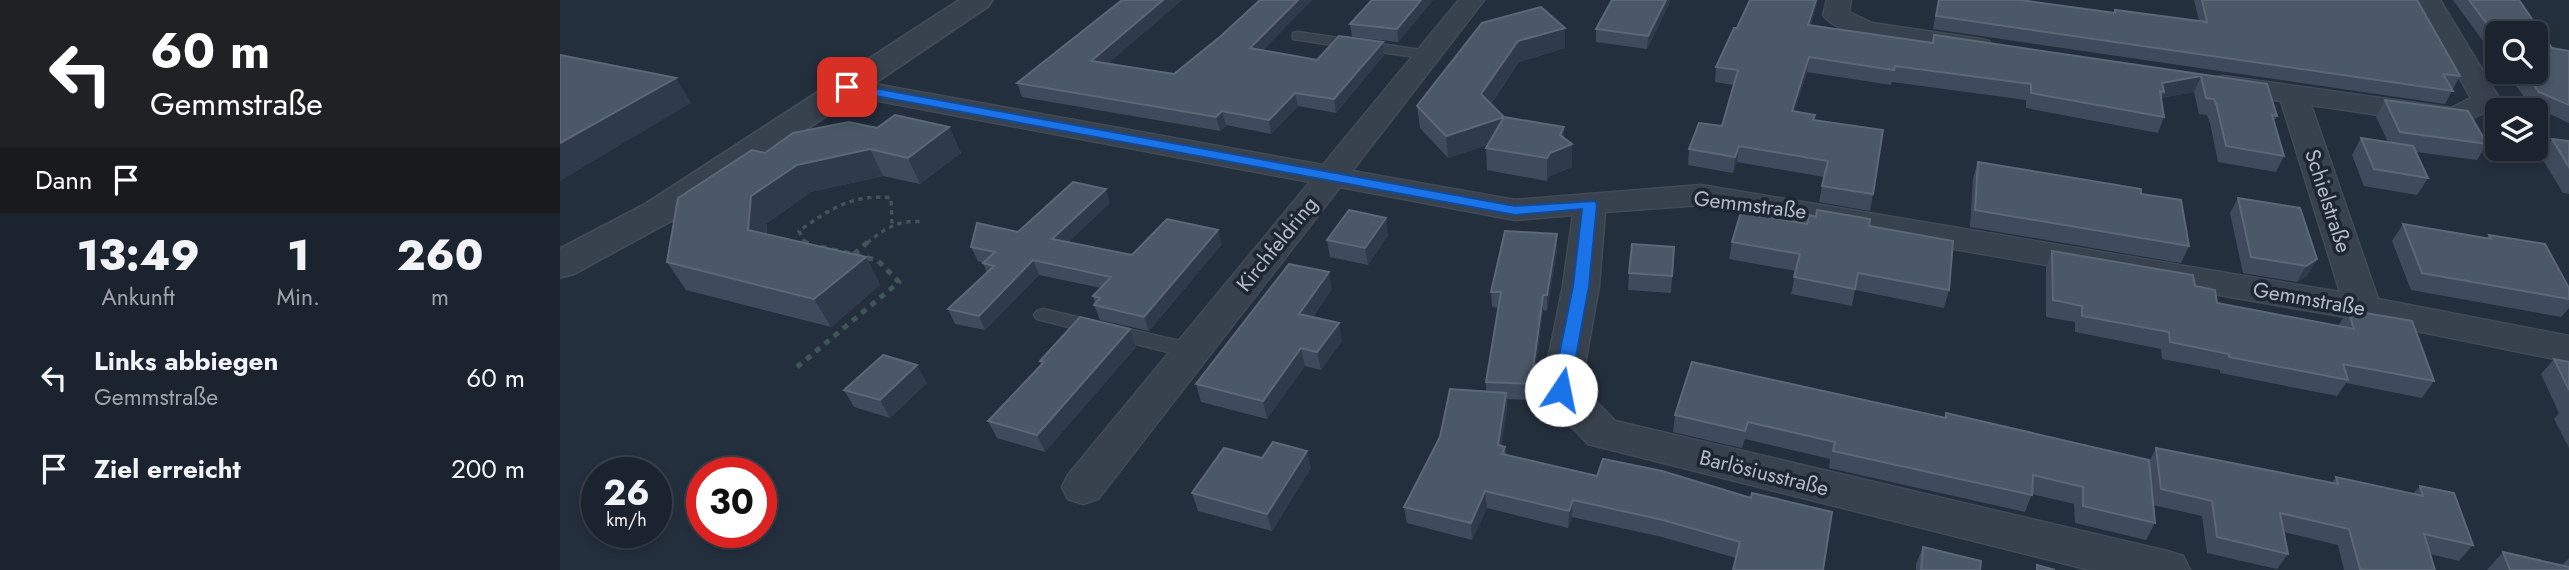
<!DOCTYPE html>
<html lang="de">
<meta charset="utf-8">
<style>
:root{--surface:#1b232e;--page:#282f3a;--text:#f1f3f6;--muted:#a0a4aa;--line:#39404a}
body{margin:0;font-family:Jost,sans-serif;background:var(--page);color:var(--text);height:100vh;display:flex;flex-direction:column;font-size:26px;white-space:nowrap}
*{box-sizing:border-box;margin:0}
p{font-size:23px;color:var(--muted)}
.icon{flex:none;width:38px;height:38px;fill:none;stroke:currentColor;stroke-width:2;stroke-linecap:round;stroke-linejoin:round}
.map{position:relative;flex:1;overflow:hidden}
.drawer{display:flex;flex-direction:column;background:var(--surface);width:560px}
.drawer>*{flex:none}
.top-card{background:#202124;color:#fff;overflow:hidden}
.buttons{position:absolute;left:1925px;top:21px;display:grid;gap:14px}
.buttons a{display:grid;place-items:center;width:63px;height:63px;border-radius:10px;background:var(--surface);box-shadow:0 4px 10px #0003,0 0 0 2px var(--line);font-size:35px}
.speed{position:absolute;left:21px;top:457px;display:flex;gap:14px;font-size:35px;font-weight:700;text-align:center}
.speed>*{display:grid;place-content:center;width:91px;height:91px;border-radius:50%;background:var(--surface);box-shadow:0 4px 10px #0003,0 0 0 2px var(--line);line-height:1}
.speed small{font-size:18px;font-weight:400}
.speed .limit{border:10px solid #d22;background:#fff;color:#111}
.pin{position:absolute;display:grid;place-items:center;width:60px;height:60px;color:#fff;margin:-30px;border-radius:14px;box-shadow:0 4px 10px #0006}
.me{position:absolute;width:77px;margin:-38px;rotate:11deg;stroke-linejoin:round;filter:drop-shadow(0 0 5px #0008)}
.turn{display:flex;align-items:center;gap:24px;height:147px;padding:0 35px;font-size:32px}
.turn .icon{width:91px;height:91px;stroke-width:2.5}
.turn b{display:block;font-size:49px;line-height:60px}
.then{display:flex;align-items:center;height:66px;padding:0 35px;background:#0003;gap:14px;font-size:26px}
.eta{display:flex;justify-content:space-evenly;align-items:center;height:119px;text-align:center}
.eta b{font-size:42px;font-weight:800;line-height:49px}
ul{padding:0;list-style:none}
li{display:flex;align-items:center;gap:21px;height:91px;padding:0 35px}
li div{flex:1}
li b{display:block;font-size:26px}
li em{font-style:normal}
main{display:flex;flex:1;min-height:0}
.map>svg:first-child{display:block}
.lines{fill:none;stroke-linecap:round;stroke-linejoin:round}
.service-casing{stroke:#414a57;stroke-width:3}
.minor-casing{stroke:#414a57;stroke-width:3}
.tertiary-casing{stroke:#414a57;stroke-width:4}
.path-far1{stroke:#3f5557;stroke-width:3.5;stroke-dasharray:4.5 4.5;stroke-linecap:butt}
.path{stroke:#3f5557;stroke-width:5;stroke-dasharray:6 6;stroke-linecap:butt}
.service{fill:#38414e;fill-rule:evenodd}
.minor{fill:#38414e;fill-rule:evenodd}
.tertiary{fill:#38414e;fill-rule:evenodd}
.wall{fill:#3f4b5c}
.shaded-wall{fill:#2f3b4b}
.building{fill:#4b5868;stroke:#5c6777;stroke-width:2}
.route{fill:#1a73e8;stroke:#114b97;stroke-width:2}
.labels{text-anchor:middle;stroke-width:7;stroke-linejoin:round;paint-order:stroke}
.street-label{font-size:21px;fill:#b4bcc9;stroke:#1d2633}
</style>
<main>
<section class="drawer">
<div class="top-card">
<div class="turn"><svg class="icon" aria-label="left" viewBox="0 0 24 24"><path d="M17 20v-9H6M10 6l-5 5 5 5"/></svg><div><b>60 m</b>Gemmstraße</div></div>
<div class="then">Dann<svg class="icon" aria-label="arrive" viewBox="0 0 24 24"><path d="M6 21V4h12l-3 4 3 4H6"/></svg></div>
</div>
<div class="eta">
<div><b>13:49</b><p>Ankunft</p></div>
<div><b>1</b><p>Min.</p></div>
<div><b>260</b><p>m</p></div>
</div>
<ul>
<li><svg class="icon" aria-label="left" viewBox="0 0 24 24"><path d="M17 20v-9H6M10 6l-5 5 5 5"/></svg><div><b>Links abbiegen</b><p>Gemmstraße</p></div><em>60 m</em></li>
<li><svg class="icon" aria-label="arrive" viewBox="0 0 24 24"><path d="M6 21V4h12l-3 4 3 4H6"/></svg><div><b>Ziel erreicht</b></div><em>200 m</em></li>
</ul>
</section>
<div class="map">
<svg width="2009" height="570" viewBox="0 0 2009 570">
<rect width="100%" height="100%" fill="#242f3e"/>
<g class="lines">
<defs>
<path id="service" d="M738 32 868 51 875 55 868 59 733 39V33Z
M483 309 632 344 639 346 641 351 639 356 632 358 477 319 474 315 477 311Z"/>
<path id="minor" d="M899 0H924L792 171 955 200 1141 185 1780 292 1721 101 1653 90 1649 84 1653 78 1663 76 1891 108 1911 98 1856 0H1880L1941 101 1937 107 1895 126 1751 105 1818 299 2009 336V362L1803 320 1141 205 1045 212 1039 286 1021 386 1055 421 1607 551 1623 556 1630 570H1530L1028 444 987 400 982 390 1003 286 1013 215 955 220 780 187 538 499 523 504 508 499 502 487 508 475 750 182 287 95 277 93 273 87 277 81 287 79 763 165Z
M1267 0H1291L1289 12 1312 23 1420 39 1429 41 1433 47 1429 53 1420 55C1385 50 1283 43 1263 15Z"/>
<path id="tertiary" d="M400 0H432L428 6 112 220 13 274 0 277V249L86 204Z"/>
</defs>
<use href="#service" class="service-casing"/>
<use href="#minor" class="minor-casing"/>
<use href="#tertiary" class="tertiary-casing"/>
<path class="path-far1" d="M245 243 239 231C268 210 294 193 331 198L332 224
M307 243C325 228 340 219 364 222"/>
<path class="path" d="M243 241 249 244
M294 254 309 241
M237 367 339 282 317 260 261 247"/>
<use href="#service" class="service"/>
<use href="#minor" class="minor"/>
<use href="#tertiary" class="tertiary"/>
</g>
<path class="wall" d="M562 0H622L548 63 614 74 661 36 700 0H752L703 50 757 60 824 55 776 113 738 106 711 134 666 125 660 131 462 97 457 83Z
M873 0 838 42 792 37 790 24Z
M1111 0 1087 49 1036 42V29Z
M1258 0 1250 26 1372 43 1374 35 1707 84 1717 116 1714 121 1724 156 1716 172 1658 162 1650 123 1647 115 1639 114 1634 92 1601 98 1604 117 1598 133 1466 108V100L1332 82 1331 85 1247 72 1234 112 1254 120 1313 194 1310 211 1259 202 1264 177 1177 162 1173 173 1128 165 1129 149 1162 126 1173 85 1155 82 1156 67Z
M1378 0H1460L1554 13 1555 10 1639 21 1634 0H1857L1900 76 1885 104 1373 29Z
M1893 0H1959L1992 48 2009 51V123L1970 105 1946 72H1976L1937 33V60Z
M922 23 1005 48 959 62 931 104 944 117 1004 138 1012 167 990 176 987 181 927 170 926 148 927 145 888 158 860 128 857 106Z
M1825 100 1927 144 1917 160 1856 152 1868 178 1857 195 1804 186 1792 155 1801 138 1828 142 1816 117Z
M389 127 401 153 360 184 323 176 251 192 207 223V234L306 257 320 285 271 327 126 290 107 262 205 153 317 128Z
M1992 139 2009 141V194L2003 193 1980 155Z
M1418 162 1581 194 1629 246 1621 263 1410 227 1413 178Z
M1678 198 1740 208 1748 275 1737 282 1683 273 1670 213Z
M550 203 508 242 572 255 662 244 589 331 540 320 534 305 535 304 533 296 541 288 479 275 425 330 395 324 388 309 427 272 423 263 418 261 411 247Z
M1247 224 1309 226 1389 290 1384 308 1295 290 1292 306 1231 294 1236 271 1169 259 1172 242Z
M1843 224 1927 238 1929 235 2009 288V308L2001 317 1851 290 1832 241Z
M997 234V249L987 311 983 310 971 400 947 399V410L941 446 945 447 946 455 1037 476 1191 498 1176 558 1102 537 1012 517 1008 528 927 508 912 540 847 523 844 507 926 391V382L939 308 932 307 931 292Z
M828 235 808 265 770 257 767 240Z
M1114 247 1111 293 1068 290 1069 273Z
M1492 251 1635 286 1657 303 1778 326 1788 310 1874 381 1862 398 1786 383 1777 396 1660 373V370L1602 359 1601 349 1515 332V322L1486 317V268Z
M772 289 753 317 782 341 761 370 745 366 707 419 641 402 636 384Z
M570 329 576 347 485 452 437 438 428 421 481 365 480 361Z
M1994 359 2009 362V448L1994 419 1999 413 1981 374Z
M367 383 330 418 294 407 284 390Z
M1386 413 1589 462 1596 448 1772 483 1776 477 1853 494 1860 486 1913 545 1899 561 1870 554 1875 570H1784L1778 545 1724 532 1728 554 1717 569 1647 553 1642 516 1593 505 1595 523 1586 540 1515 523 1514 504 1472 494 1465 512 1269 468 1270 459 1185 439 1182 448 1113 432 1115 415 1384 418Z
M751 468 712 531 638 511 632 493Z
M1363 547 1420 570H1356V564Z
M1943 552 2002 565 2009 558V570H1927Z"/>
<path class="shaded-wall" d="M603 0H622L536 74 531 61Z
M738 0H752L693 61 690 48Z
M861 0H873L838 42 837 29Z
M1106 0H1111L1087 49 1088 36Z
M1256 0H1258L1245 40 1248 25Z
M1005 28V48L959 62 922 116 921 94 958 41Z
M823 42 824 55 776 113 774 99Z
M1249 57 1247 72 1230 127 1232 111Z
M1641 76 1634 92 1601 98 1604 92 1602 83Z
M116 78 131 103 0 181V143Z
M735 93 738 106 711 134 709 120Z
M662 111 666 125 660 131 656 117Z
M944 117 945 139 888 158 886 136Z
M389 127 401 153 360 184 348 158Z
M1004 127V147L1012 144V167L990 176 987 181V158Z
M1179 146 1177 162 1173 173 1175 157Z
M310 149 323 176 251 192 207 223 205 257 188 230 191 196 237 165Z
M546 189 550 203 497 253 492 239Z
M826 218 828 235 808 265 805 248Z
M658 230 662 244 589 331 584 317Z
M997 234V249L987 311V295Z
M306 257 320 285 271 327 254 299Z
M1757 259 1748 275 1737 282 1746 266Z
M473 260 479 275 425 330 419 316Z
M769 272 772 289 743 331 739 314Z
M983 295V310L971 400V384Z
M779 323 782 341 761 370 757 352Z
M570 329 576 347 485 452 477 435Z
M741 348 745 366 707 419 703 401Z
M357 365 367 383 330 418 320 400Z
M946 393 947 410 939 463 938 445Z
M747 451 751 468 712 531 707 514Z
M925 491 927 508 912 540 911 523Z
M1013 500 1012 517 1008 528 1009 511Z"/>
<path class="building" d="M562 0H603L531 61 614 74 661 36 700 0H738L690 48 757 60 779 36 823 42 774 99 735 93 709 120 662 111 656 117 457 83Z
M812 0H861L837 29 790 24Z
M1052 0H1106L1088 36 1036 29Z
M1190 0H1256L1248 25 1373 43 1374 35 1707 84 1717 116 1712 115 1724 156 1666 146 1657 107 1654 99 1646 98 1641 76 1602 83 1604 92 1600 91 1604 117 1471 93V84L1335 66 1334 70 1249 57 1232 111 1255 115 1253 120 1323 130 1313 194 1262 186 1268 161 1179 146 1175 157 1129 149 1139 123 1162 126 1178 70 1156 67 1174 28H1177Z
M1379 0H1460L1555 13V10L1647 22 1642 0H1857L1900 76 1883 74 1893 91 1376 16Z
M1909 0H1959L1992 48 2009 51V105L1979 92 1964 72H1976V33H1937V37Z
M981 7 1005 28 958 41 921 94 944 117 886 136 857 106 922 23Z
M0 55 116 78 0 143Z
M1825 100 1908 111 1927 144 1840 132Z
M335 115 389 127 348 158 310 149 237 165 191 196 188 230 306 257 254 299 107 262 118 198 192 150 205 153 233 133 289 122 317 128Z
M944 117 1004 127 1000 135 1012 144 990 153 987 158 926 148Z
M1801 138 1853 146 1868 178 1814 169Z
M1992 139 2009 141V167Z
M1418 162 1581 189V194L1621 200 1629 246 1415 210Z
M513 182 546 189 492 239 572 255 607 219 658 230 584 317 534 305 540 298 533 296 551 277 473 260 419 316 388 309 434 266 423 263 435 252 411 247 417 223 458 232Z
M1678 198 1740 208 1757 259 1746 266 1691 257Z
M789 210 826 218 805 248 767 240Z
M1257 210 1310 219 1309 226 1393 241 1389 290 1298 273 1295 289 1234 277 1240 254 1172 242 1181 212 1247 224 1249 215 1256 217Z
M1843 224 1931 239 1929 235 1985 244 2009 288V299L1862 273Z
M945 231 997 234 987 295H983L971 384 926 382 941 292H931Z
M1072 244 1114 247 1112 276 1069 273Z
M1492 251 1633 275 1635 286 1655 290 1657 303 1794 329 1788 310 1852 321 1874 381 1783 364 1788 380 1669 357V354L1610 342 1609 332 1522 316V306L1493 300Z
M729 264 769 272 739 314 779 323 757 352 741 348 703 401 636 384Z
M520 317 570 329 477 435 428 421 484 362 480 361Z
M323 355 357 365 320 400 284 390Z
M1994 359 2009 362V390Z
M1132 362 1386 418V413L1589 460 1595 523 1523 506V487L1473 475 1472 495 1273 451 1275 442 1188 422 1185 431 1115 415Z
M890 389 946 393 938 445 945 447 942 454 1037 476 1043 459 1102 471 1191 498 1192 493 1272 512 1263 570H1173L1180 542 1103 520 1013 500 1009 511 925 491 911 523 844 507 880 437Z
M713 442 747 451 707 514 632 493 664 448 702 458Z
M1596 448 1778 484 1776 477 1863 496 1860 486 1894 493 1913 545 1864 534 1875 570H1805L1800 569 1789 529 1720 513 1728 554 1657 537 1652 501 1601 489Z
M1363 547 1421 561 1420 570H1361Z
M1943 552 2009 567V570H1950Z
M1477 565 1495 570H1477Z"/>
<path class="route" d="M287 83 955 206 1035 201 1037 204 1029 286 1010 390 1007 395H995L992 390 1013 286 1022 209 955 215 283 90V84Z"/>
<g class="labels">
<g class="street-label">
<text transform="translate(1768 201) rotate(72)" y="7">Schielstraße</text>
<text transform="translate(1190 205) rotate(7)" y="7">Gemmstraße</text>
<text transform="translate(717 244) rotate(-51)" y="7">Kirchfeldring</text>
<text transform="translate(1749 299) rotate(10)" y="7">Gemmstraße</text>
<text transform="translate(1204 473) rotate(14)" y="7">Barlösiusstraße</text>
</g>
</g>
</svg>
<div class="buttons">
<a><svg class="icon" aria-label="search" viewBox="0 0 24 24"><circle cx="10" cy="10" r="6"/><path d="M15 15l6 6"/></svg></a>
<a><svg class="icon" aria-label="layers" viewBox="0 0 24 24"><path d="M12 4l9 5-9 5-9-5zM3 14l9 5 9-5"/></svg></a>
</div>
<div class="speed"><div>26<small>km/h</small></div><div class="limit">30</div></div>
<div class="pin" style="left:287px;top:87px;background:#d93025"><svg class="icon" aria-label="arrive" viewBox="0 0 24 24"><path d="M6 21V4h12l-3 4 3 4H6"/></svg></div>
<svg class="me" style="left:1001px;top:390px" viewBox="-20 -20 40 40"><circle r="19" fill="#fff"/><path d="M0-13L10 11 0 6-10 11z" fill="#1a73e8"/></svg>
</div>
</main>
